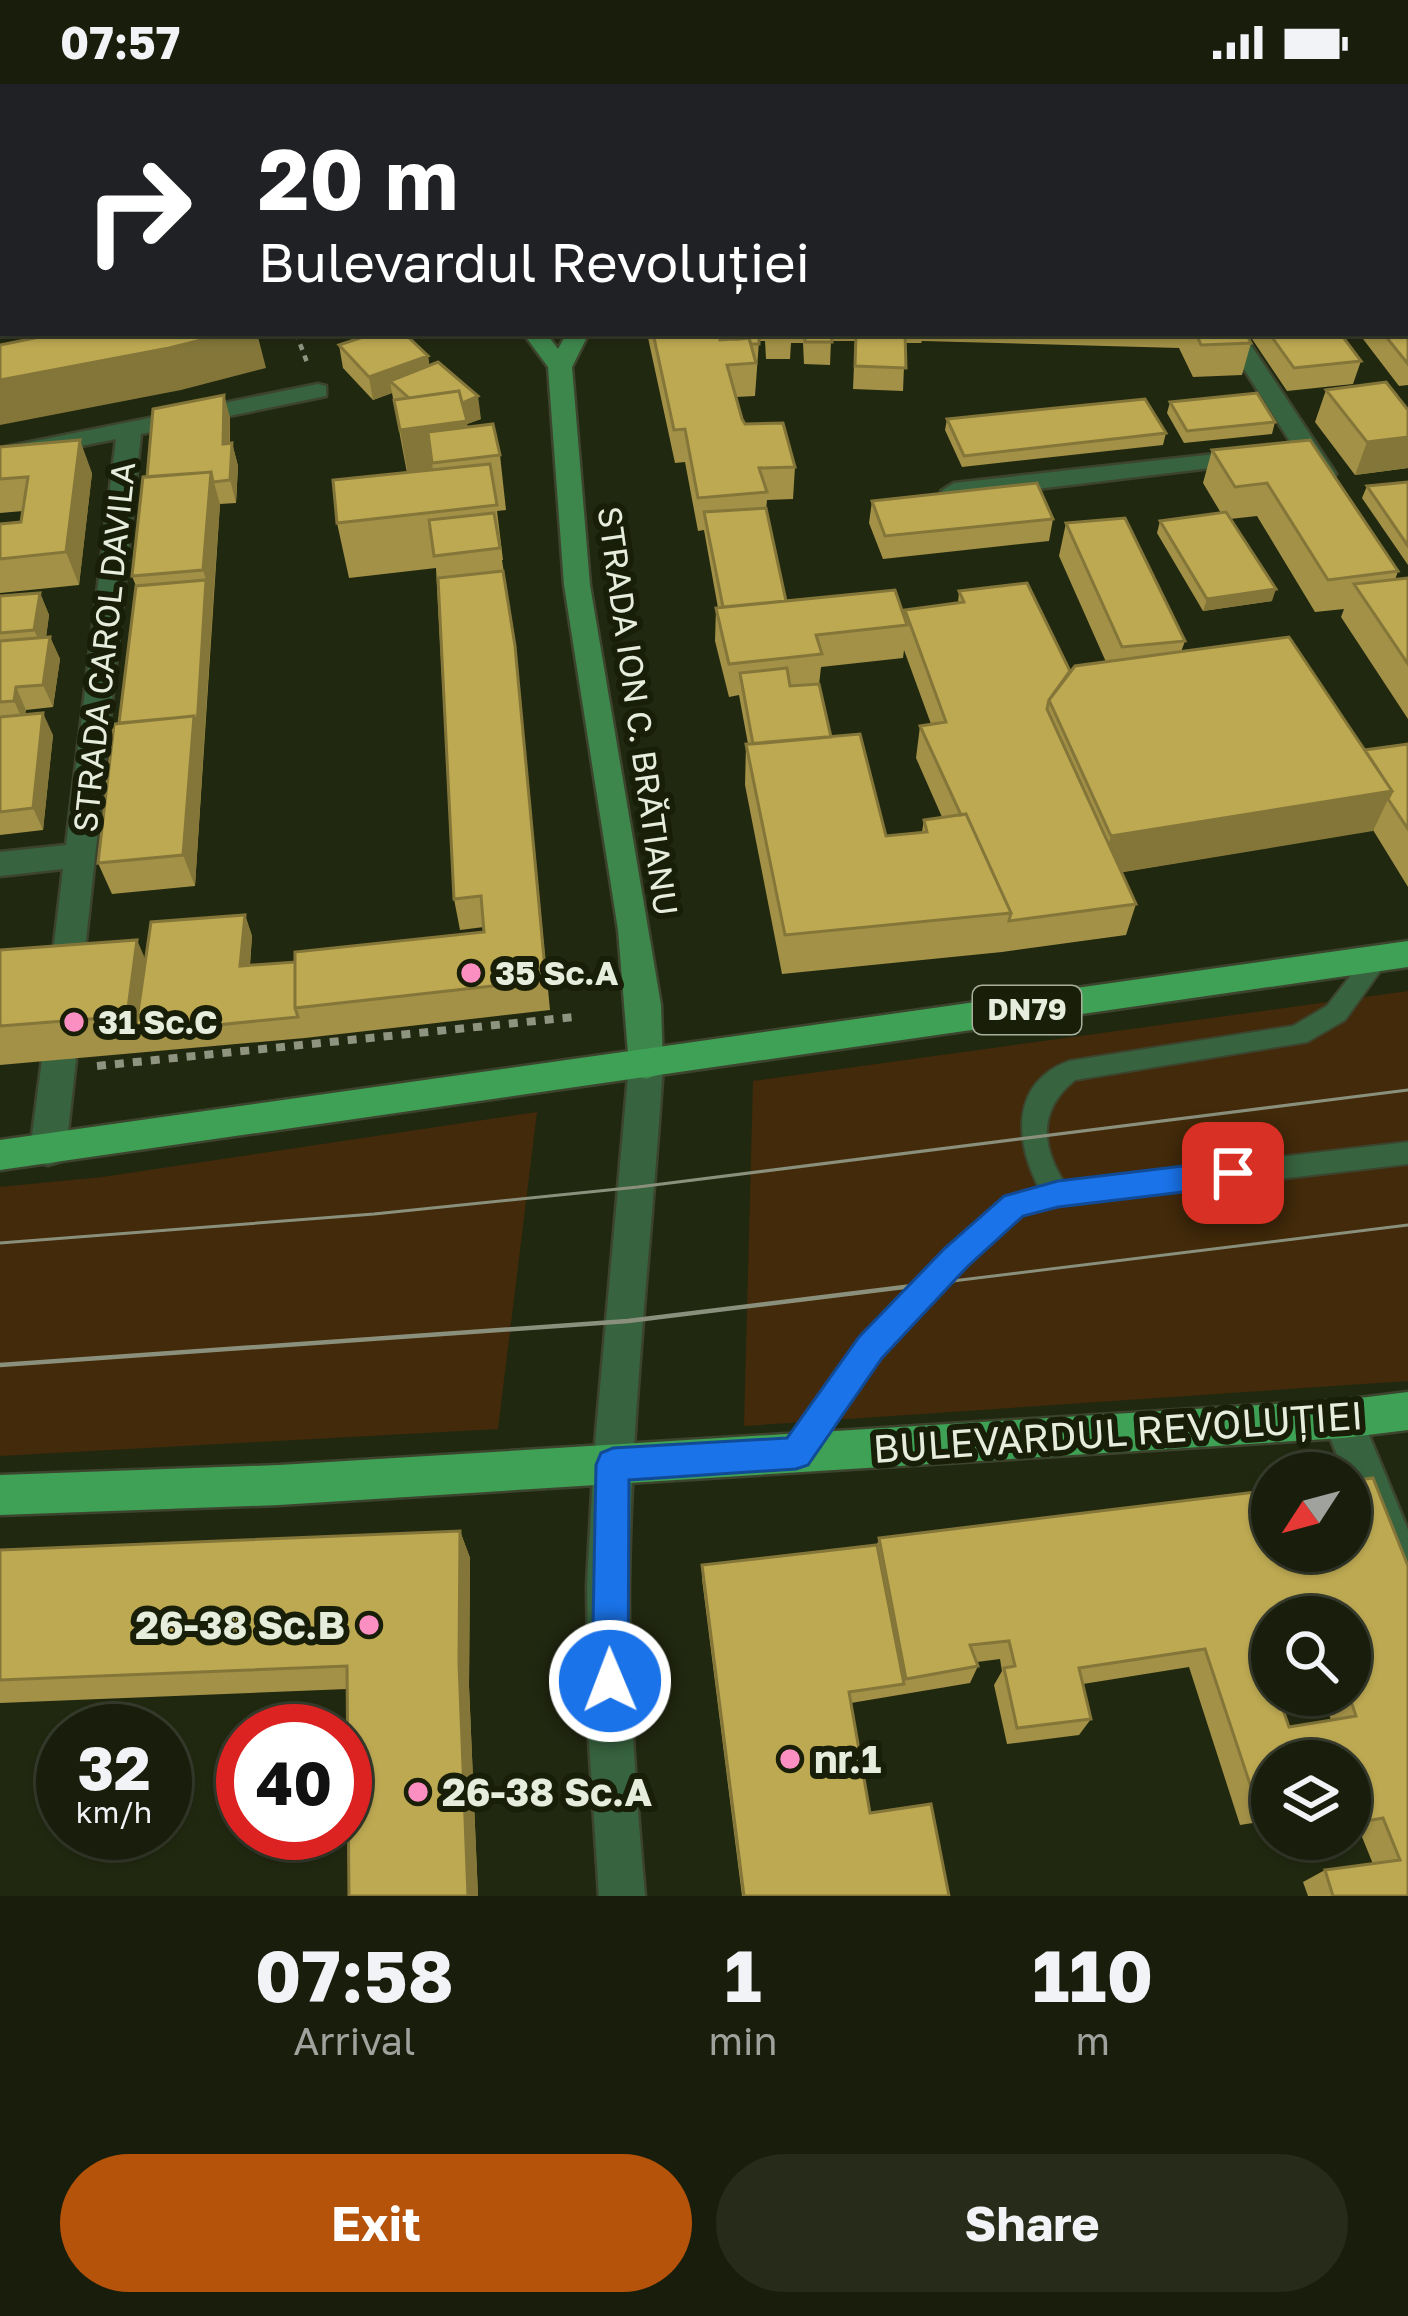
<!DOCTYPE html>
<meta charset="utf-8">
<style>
:root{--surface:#191e0c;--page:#262b1a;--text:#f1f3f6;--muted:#9fa29d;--line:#373c2d;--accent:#b45309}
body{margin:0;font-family:"Golos Text",sans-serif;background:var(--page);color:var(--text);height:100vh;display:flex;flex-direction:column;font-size:45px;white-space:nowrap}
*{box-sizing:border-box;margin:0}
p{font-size:39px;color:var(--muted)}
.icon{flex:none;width:66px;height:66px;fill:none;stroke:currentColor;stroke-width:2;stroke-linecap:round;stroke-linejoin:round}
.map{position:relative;height:1812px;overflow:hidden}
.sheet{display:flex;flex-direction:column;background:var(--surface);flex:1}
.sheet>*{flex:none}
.guide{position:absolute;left:0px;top:0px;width:1410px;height:252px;box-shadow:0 3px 9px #0004,0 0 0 3px var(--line);background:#202124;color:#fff;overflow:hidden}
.needle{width:78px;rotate:234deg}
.buttons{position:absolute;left:1251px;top:1368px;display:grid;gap:24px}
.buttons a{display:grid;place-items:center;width:120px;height:120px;border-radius:50%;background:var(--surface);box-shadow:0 3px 9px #0004,0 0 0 3px var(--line);font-size:60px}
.speed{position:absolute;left:36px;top:1620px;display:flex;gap:24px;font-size:60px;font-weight:700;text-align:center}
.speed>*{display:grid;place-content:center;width:156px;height:156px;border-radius:50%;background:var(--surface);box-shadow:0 3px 9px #0004,0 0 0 3px var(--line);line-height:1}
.speed small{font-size:30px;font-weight:400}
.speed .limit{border:18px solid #d22;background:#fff;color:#111}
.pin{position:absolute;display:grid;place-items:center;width:102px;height:102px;color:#fff;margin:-51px;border-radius:24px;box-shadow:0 6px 18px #0006}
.me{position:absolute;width:132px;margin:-66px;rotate:359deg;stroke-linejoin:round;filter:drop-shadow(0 0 9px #0008)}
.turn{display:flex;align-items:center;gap:42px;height:252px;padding:0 60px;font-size:54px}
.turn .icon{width:156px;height:156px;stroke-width:2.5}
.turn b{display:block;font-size:84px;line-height:102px}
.eta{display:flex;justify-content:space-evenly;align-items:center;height:204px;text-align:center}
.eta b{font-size:72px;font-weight:700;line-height:84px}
.cta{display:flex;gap:24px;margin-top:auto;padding:24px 60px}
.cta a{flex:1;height:138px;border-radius:72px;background:var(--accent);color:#fff;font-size:48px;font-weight:700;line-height:138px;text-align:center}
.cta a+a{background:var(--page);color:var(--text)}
.status{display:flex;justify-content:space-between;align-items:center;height:84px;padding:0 60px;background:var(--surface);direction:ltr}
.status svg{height:33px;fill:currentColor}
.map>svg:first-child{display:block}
.green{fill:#422a0a}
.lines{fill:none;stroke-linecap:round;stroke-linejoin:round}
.service-casing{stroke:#3d442d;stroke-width:4}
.pedestrian-casing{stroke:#3d442d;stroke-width:5}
.minor-casing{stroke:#3d442d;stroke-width:5}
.tertiary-casing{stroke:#3d442d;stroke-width:5}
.secondary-casing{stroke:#3d442d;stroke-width:5}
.primary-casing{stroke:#3d442d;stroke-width:5}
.path-far1{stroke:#8e9480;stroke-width:4.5;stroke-dasharray:6 6;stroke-linecap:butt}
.path{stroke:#8e9480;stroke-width:8;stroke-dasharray:9 9;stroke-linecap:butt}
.service{fill:#37633f;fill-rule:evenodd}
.pedestrian{fill:#37633f;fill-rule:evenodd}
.minor{fill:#37633f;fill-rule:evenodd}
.tertiary{fill:#37633f;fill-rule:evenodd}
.secondary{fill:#3d864c;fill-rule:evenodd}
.primary{fill:#3ea155;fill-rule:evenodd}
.tram-far1{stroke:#8a907c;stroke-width:3}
.tram{stroke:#8a907c;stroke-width:4.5}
.wall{fill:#a39147;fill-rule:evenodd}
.shaded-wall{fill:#847639}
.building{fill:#bda952;stroke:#847639;stroke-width:3;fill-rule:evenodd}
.route{fill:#1a73e8;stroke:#114b97;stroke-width:3}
.poi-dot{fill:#fc8fc1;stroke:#181e07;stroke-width:4.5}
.labels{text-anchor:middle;stroke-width:12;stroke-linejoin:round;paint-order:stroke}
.shield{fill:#181e07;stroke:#a9af9d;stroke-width:3}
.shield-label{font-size:30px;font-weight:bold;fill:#e7eddd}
.street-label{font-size:33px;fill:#e7eddd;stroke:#181e07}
.poi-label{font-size:33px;font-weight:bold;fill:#e7eddd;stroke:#181e07;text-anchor:start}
.near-street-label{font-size:39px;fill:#e7eddd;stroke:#181e07}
.near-poi-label{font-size:39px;font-weight:bold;fill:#e7eddd;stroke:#181e07;text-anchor:start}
</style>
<div class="status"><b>07:57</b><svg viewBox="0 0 49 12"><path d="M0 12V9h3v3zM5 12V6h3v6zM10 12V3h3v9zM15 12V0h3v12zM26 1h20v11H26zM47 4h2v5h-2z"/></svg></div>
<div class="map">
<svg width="1408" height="1812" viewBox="0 0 1408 1812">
<rect width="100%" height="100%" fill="#212810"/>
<path class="green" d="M1408 907V1297L744 1342 753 997Z
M537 1028 498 1345 0 1372V1103L102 1093Z"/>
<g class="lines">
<defs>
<path id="service" d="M1398 0H1408V4L1400 3Z
M1377 866 1385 868 1389 875 1345 936 1307 958 1075 996C1039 1025 1040 1060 1064 1098L1408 1058V1080L1057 1121 1022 1131 966 1182 880 1273 806 1379 796 1383 786 1379 781 1369 786 1359 860 1255 946 1164 1005 1114 1039 1104C1015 1057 1010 999 1069 977L1293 942 1327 922 1369 868Z"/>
<path id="pedestrian" d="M1091 0H1142L1144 3H1093Z
M1407 22H1408V34H1407Z"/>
<path id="minor" d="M91 0H114L116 3H93Z
M313 0H346L311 3Z
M1221 249H1243L1336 390 1332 395H1314Z
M318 300 326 302V312L141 350 81 902 77 911 65 915 53 911 49 902 63 785 0 792V768L66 761 116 355 0 378V364Z
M1251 366 1260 368 1263 373 1260 378 954 415 941 407 954 399Z
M59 962 71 966 76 976 66 1066 61 1077 48 1081 35 1077 30 1066 42 976 47 966Z
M1343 1316 1357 1322 1408 1446V1518L1393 1512 1350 1403V1389H1344L1323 1335 1329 1322Z"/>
<path id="tertiary" d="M707 0H727L705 3Z
M646 967 658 971 663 981C652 1154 631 1328 629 1501 628 1605 636 1709 645 1812H599L589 1657 587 1501 594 1371 629 981 634 971Z"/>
<path id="secondary" d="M1407 220H1408V234H1407Z
M523 249H546L558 265 567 249H589L572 283 590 501 661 921 663 981 658 991 646 995 634 991 629 981 618 846 564 501 548 283Z"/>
<path id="primary" d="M1408 857V883L0 1086V1056Z
M1408 1308V1346L1343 1354 279 1421 0 1431V1391L279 1381 1343 1316Z"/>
</defs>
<use href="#service" class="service-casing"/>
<use href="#pedestrian" class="pedestrian-casing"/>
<use href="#minor" class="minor-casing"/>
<use href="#tertiary" class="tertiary-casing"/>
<use href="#secondary" class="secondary-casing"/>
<use href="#primary" class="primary-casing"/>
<path class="path-far1" d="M296 249 308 281"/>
<path class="path" d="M97 982 574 933"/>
<use href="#service" class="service"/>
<use href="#pedestrian" class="pedestrian"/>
<use href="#minor" class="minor"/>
<use href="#tertiary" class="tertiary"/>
<use href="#secondary" class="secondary"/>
<use href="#primary" class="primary"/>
<path class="tram-far1" d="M0 1159 374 1130 638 1103 1408 1006
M928 1200 1408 1141"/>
<path class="tram" d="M0 1281 628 1237 953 1197"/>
</g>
<path class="wall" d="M332 0H526V3H332Z
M551 0H688L685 3H551Z
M724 0 941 1 971 3H724Z
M1408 234V301L1399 302 1360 251 1361 249H1407Z
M647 249H719L720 256 739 255V249H1246L1251 259 1242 291 1193 293 1179 264 922 257 921 259H905L903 307 853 305 855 257H831L830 281 804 280 803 259H791L790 275H766L765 257H759L755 312 736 313 745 340 795 383 793 415 767 416 766 427 786 517 904 533 905 526 958 519 959 507 1070 587 1106 578 1059 472 1066 439 1185 557 1181 568 1365 666 1408 660V803L1373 746 1122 788 1136 820 1126 851 1002 868 782 890 745 701 746 660H748L739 611 729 613 715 557 716 524H718L704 446 698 447 685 378 675 379ZM904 566 931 640 920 642 916 674 942 733 924 736 922 748 886 752 831 653 819 601 821 583 903 574Z
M1248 249H1340L1361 277 1353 300 1287 307Z
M339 261 428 272 429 281 481 335 467 340 468 343 500 371 506 426 497 427 503 476H502L515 562 550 926 305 954 0 981V866L146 875 245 831 252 852 250 882 295 878 484 848V843L460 846 454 815 436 484 349 494 337 439 407 389 392 309 373 316 343 284Z
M1326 306 1408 326V384L1355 391 1315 338Z
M1170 318 1275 338 1272 350 1184 359 1167 329Z
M230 333V359H232L238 382 236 419 220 420 195 802 112 810 98 779 119 639 136 502 132 492 148 393Z
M947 335 1166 349 1163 361 962 383 945 346Z
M1310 356 1398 487 1395 496 1408 494V635L1341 533 1344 525 1315 528 1257 432 1230 435 1272 517 1203 527 1157 449 1160 437 1221 429 1203 399 1212 366Z
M0 363 92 389 79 501 0 509V440L21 438 23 427 0 429Z
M1408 398V481L1362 414 1367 402Z
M872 417 1053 435 1049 457 883 475 869 439Z
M40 509 49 531 46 553H50L60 575 53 623 26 626 25 630 53 651 43 746 0 751V512Z
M460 1447 470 1474 469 1602 478 1812H349L347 1605 0 1619V1466Z
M879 1454 1350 1467 1408 1812H1308L1303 1798 1325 1786 1373 1780 1360 1748 1350 1750V1677H1272V1736L1240 1741 1189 1583 1083 1600 1091 1635 1079 1651 1007 1660 994 1601 1002 1587 1000 1575 977 1578 978 1582 970 1599 851 1619 870 1729 949 1812H742L702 1495V1481L877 1461ZM1272 1533H1350V1611H1322L1331 1636 1289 1643 1263 1568 1272 1567Z"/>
<path class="shaded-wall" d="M193 0H236L221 3H194Z
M349 0H458V3H349Z
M470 0H526V3H470Z
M582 0H614V3H582Z
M669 0H688L685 3H669Z
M3 24V47L0 48V25Z
M0 205H3V249H0Z
M230 249H257L266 284 181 306 0 341V296Z
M428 272 431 295 390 297 392 309 373 316 369 293Z
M224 311 230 333 229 382 223 360Z
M478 312 481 335 467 340 472 374 432 379 435 398 410 402 400 346Z
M1408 353V384L1355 391 1367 358Z
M80 356 92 389 79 501 66 468Z
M232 359 238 382 236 419 230 396Z
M211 388 220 420 213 519 203 486Z
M206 496 213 519 195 802 183 771Z
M1276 505 1272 517 1203 527 1207 515Z
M40 509 49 531 44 568 34 546Z
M50 553 60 575 53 623 43 601Z
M16 603 26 626 24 639 14 617Z
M43 629 53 651 43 746 33 724Z
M1392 707 1373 747 1100 792 1111 752Z
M245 831 252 852 248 903 240 882Z
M137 856 154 895 135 949 127 932Z
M460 1447 470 1474 469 1602 478 1812H468L459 1579Z"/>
<path class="building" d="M12 0H86L87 2 3 3V24L0 25V2Z
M611 0H619L630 3H607Z
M0 61H3V85L0 78Z
M3 175V205H0V176Z
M1407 234H1408V280L1383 249H1407Z
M59 249 74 250 230 249 169 264 0 296V261Z
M375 249H404L428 272 369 293 339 261Z
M653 249H719L720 256 749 254 756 279 727 281 742 335 745 340 783 339 795 383 759 384 767 408 698 414 685 345 674 346Z
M739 249H759V260H751L749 254 739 255Z
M766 249H791V252H766Z
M805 249H831L832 258H805Z
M866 249 905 250 906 284 855 282 856 250 866 251Z
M1196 249H1246L1251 259 1201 261Z
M1269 249H1340L1361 277 1294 284Z
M438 278 478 312 462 319 459 307 409 314 390 297Z
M1386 298 1408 326V353L1367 358 1326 306Z
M459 307 467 337 400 346 394 316Z
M1257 309 1275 338 1187 347 1170 318Z
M224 311 223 360 232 359 230 396 213 398 211 388 147 393 153 325Z
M1145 315 1166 349 964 372 947 335Z
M493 340 500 371 432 379 428 348Z
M80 356 66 468 0 475V440L21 438 28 393 0 395V363Z
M1310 356 1398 487 1328 496 1267 399 1235 403 1212 366Z
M490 380 497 421 337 439 333 396Z
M211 388 203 486 132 492 143 393Z
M1408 398V462L1367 402Z
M1037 399 1053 435 885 452 872 417Z
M766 424 786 517 723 523 704 428Z
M1226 428 1276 505 1207 515 1160 437Z
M494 429 500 464 434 472 429 436Z
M1125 434 1185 557 1122 563 1066 439Z
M503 487 515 562 546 896 295 924V868L484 848 481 812 454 815 438 494Z
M1408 494V580L1354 500Z
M206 496 197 642 194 632 119 639 136 502Z
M1027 499 1070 587 1049 616 1047 625 1136 820 1009 837 1011 829 966 730 961 731 920 642 946 638 905 526 964 518 959 507Z
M895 506 907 541 816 551 822 570 729 580 716 524Z
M40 509 34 546 0 549V512Z
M50 553 43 601 16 603 14 617 0 618V557Z
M1289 553 1392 707 1111 752 1049 616 1075 582Z
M787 584 790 602 819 600 831 653 753 660 740 589Z
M43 629 33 724 0 728V633Z
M194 632 183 771 98 779 114 640Z
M860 650 886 752 927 748 924 736 966 730 1011 829 785 851 746 660Z
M1408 660V745L1388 715 1392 707 1365 666Z
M245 831 240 882 295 878V924L298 933 135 949 151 838Z
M137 856 127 932 0 942V866Z
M1373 1394 1408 1482V1812H1333L1325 1786 1400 1776 1383 1734 1350 1740V1677H1272V1725L1259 1727 1205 1565 1079 1584 1091 1635 1017 1644 1004 1584 1015 1582 1009 1557 970 1561 978 1582 906 1595 879 1454 1272 1406V1467H1350V1397ZM1272 1533H1350L1349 1611 1356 1632 1289 1643 1278 1611H1272V1594L1257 1554 1272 1551Z
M460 1447 459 1579 468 1812H349L347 1582 0 1596V1466Z
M877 1461 904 1600 849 1608 870 1729 931 1720 949 1812H744L702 1481Z"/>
<path class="route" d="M1233 1076 1243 1080 1248 1089 1243 1098 1233 1102 1058 1123 1023 1132 967 1183 882 1274 808 1381 796 1385 629 1396 628 1597 622 1609 610 1615 597 1609 592 1597 596 1381 601 1369 613 1364 787 1354 859 1253 945 1164 1004 1112 1058 1097Z"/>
<g class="poi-dot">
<circle cx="471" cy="889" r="12"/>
<circle cx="74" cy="938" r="12"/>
<circle cx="369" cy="1541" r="12"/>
<circle cx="790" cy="1675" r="12"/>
<circle cx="418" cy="1708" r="12"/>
</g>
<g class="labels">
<rect class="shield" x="973" y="902" width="108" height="48" rx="9"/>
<g class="shield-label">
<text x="1027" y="936">DN79</text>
</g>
<g class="street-label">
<text transform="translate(104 563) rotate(-84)" y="12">STRADA CAROL DAVILA</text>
<text transform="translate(638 627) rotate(82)" y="12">STRADA ION C. BRĂTIANU</text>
</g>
<g class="poi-label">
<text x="495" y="901">35 Sc.A</text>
<text x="98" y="950">31 Sc.C</text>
</g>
<g class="near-street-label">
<text transform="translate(1118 1348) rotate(-4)" y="14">BULEVARDUL REVOLUȚIEI</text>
</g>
<g class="near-poi-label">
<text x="345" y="1555" text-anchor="end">26-38 Sc.B</text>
<text x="814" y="1689">nr.1</text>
<text x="442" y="1722">26-38 Sc.A</text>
</g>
</g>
</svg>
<div class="buttons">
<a><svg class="needle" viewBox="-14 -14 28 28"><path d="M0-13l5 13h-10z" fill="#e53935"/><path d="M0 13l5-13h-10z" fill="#9fa29d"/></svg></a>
<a><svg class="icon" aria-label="search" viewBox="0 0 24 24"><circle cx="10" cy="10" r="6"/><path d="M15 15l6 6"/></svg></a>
<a><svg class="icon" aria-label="layers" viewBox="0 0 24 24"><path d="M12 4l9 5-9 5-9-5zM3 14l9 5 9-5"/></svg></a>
</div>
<div class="speed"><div>32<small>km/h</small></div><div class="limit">40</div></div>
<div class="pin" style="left:1233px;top:1089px;background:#d93025"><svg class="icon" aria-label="arrive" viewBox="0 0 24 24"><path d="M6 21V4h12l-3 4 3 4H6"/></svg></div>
<svg class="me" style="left:610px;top:1597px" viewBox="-20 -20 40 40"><circle r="17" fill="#1a73e8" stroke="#fff" stroke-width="3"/><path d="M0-11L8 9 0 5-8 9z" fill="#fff"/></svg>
<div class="guide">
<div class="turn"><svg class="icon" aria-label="right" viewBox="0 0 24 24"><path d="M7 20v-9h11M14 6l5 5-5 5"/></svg><div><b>20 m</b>Bulevardul Revoluției</div></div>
</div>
</div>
<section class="sheet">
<div class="eta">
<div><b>07:58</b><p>Arrival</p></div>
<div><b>1</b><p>min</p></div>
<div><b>110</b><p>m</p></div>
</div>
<div class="cta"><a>Exit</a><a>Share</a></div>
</section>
